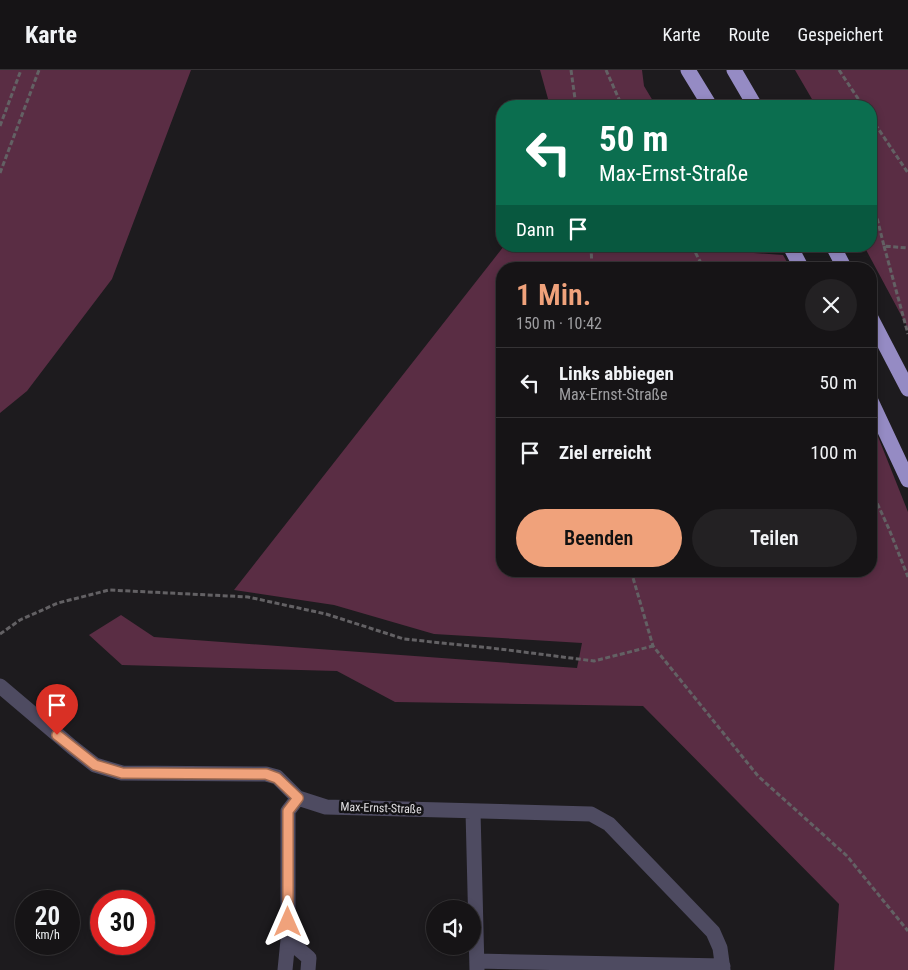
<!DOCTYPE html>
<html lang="de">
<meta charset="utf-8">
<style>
:root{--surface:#161416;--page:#232123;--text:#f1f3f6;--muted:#9e9ea1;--line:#353335;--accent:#f0a27b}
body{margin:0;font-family:"Roboto Condensed",sans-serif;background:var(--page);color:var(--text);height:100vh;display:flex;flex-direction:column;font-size:19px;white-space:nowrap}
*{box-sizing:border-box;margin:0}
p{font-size:16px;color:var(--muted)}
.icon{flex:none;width:28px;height:28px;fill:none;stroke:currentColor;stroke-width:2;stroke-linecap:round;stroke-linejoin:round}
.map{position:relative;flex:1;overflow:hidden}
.details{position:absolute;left:496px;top:192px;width:381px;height:315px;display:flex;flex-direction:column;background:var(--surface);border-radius:20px;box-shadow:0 2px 8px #0003,0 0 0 1px var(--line)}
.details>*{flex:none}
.guide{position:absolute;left:496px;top:30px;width:381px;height:152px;border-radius:20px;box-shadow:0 2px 8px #0003,0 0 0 1px var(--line);background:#0b6e4f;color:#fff;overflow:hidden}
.controls{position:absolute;left:426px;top:830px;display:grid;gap:10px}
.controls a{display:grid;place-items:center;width:55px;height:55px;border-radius:50%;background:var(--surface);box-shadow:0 2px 8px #0003,0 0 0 1px var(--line);font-size:25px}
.speed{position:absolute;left:15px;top:820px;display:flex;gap:10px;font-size:25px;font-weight:700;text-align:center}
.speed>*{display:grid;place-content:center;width:65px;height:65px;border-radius:50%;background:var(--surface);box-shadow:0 2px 8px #0003,0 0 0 1px var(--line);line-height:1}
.speed small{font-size:12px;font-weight:400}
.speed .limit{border:8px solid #d22;background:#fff;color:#111}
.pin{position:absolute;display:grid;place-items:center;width:42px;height:42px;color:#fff;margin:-51px -21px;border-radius:50% 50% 50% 0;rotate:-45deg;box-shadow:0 0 5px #0007}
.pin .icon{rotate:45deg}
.me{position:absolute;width:55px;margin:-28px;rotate:0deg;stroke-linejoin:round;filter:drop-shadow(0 0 4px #0008)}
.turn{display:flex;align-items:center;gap:18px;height:105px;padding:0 20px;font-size:22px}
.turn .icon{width:65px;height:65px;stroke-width:2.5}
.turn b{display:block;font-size:35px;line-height:42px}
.then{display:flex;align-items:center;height:48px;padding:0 20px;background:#0003;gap:10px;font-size:19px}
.round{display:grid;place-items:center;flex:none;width:52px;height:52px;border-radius:26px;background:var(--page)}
.head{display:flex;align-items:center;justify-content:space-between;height:85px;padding:0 20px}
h1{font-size:30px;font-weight:600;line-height:38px;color:var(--accent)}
.action{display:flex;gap:10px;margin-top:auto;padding:10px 20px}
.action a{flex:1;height:58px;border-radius:30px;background:var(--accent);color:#111;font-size:20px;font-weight:600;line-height:58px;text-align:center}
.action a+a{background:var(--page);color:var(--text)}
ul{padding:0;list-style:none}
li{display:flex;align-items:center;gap:15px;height:70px;padding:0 20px;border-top:1px solid var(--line)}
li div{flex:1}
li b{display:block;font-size:19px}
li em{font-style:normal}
header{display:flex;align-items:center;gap:30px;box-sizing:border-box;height:70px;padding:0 25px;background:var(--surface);border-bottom:1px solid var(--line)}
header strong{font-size:24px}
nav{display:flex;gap:28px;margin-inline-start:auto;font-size:18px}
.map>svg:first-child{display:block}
.green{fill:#5a2d44}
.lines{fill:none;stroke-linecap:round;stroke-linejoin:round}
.path{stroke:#636164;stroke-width:3;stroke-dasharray:5 2.5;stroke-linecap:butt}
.minor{stroke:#4e4b61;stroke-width:15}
.highway{stroke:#958bc4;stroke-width:15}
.route-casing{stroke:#9c6950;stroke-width:12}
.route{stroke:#f0a27b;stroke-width:9}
.labels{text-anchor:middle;stroke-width:5;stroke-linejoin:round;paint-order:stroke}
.street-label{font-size:12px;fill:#e0dee1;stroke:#131215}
</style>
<header>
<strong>Karte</strong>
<nav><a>Karte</a><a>Route</a><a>Gespeichert</a></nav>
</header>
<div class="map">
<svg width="908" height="900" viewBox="0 0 908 900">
<rect width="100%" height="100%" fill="#1d1b1e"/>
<path class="green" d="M0 0H191L112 209 27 321 0 343Z
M540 0H642L644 16 656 36H550Z
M795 0H908V258L864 176H871V152L878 146 871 135V36H816Z
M504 176H736L740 182 783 185 791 199H502V501H871V349L908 442V900H834L839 834 643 636 395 632 337 601 122 595 89 565 121 545 154 567 577 598 582 573 434 564 334 535 234 520Z"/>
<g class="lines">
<path class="path" d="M571 0 576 36
M606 0 622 36
M839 0 863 36
M871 48 908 103
M0 56 21 0
M0 103 39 0
M871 135 876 144 884 176 908 178
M591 176 592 199
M692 176 704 199
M884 176 908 264
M871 420 889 459 908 507
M631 501 653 576 758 706 847 786 908 861
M0 564 20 550 58 533 109 520 248 527 326 544 404 569 500 579 594 591 653 576"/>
<path class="minor" d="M0 616 72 677 95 695 122 703 266 704 277 707 298 728 326 737 591 744 609 754 713 862 720 878 723 900
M298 728 288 741V870L309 888 308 900
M473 741 477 900
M477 891 723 896
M285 900 288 870"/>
<path class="highway" d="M688 0 710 36
M734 0 755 36
M790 176 802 199
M833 176 845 199
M871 248 908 319
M871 331 908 410"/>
</g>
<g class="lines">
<defs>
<path id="route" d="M57 665 95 695 122 703 266 704 277 708 298 728 288 741V852"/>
</defs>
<use href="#route" class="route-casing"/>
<use href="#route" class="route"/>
</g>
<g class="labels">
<g class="street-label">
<text transform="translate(381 738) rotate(2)" y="4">Max-Ernst-Straße</text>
</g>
</g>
</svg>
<div class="controls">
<a><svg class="icon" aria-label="sound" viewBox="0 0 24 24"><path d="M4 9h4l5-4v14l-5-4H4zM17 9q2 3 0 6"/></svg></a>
</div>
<div class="speed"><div>20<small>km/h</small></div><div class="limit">30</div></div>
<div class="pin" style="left:57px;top:665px;background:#d93025"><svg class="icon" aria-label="arrive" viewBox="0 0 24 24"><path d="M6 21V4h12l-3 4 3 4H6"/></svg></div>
<svg class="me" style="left:288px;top:852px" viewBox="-20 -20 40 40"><path d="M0-17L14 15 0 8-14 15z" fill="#f0a27b" stroke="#fff" stroke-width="4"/></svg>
<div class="guide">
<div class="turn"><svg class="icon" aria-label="left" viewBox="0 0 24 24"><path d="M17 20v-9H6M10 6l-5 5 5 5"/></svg><div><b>50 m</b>Max-Ernst-Straße</div></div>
<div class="then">Dann<svg class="icon" aria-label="arrive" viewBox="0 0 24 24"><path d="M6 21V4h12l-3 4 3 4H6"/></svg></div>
</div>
<section class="details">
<div class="head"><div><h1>1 Min.</h1><p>150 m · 10:42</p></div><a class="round"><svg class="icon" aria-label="close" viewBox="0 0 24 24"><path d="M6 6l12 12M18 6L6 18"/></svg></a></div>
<ul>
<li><svg class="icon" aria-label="left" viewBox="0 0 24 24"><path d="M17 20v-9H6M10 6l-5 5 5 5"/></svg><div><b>Links abbiegen</b><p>Max-Ernst-Straße</p></div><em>50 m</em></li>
<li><svg class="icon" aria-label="arrive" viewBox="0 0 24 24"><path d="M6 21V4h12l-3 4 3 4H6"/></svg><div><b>Ziel erreicht</b></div><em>100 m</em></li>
</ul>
<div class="action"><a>Beenden</a><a>Teilen</a></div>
</section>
</div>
